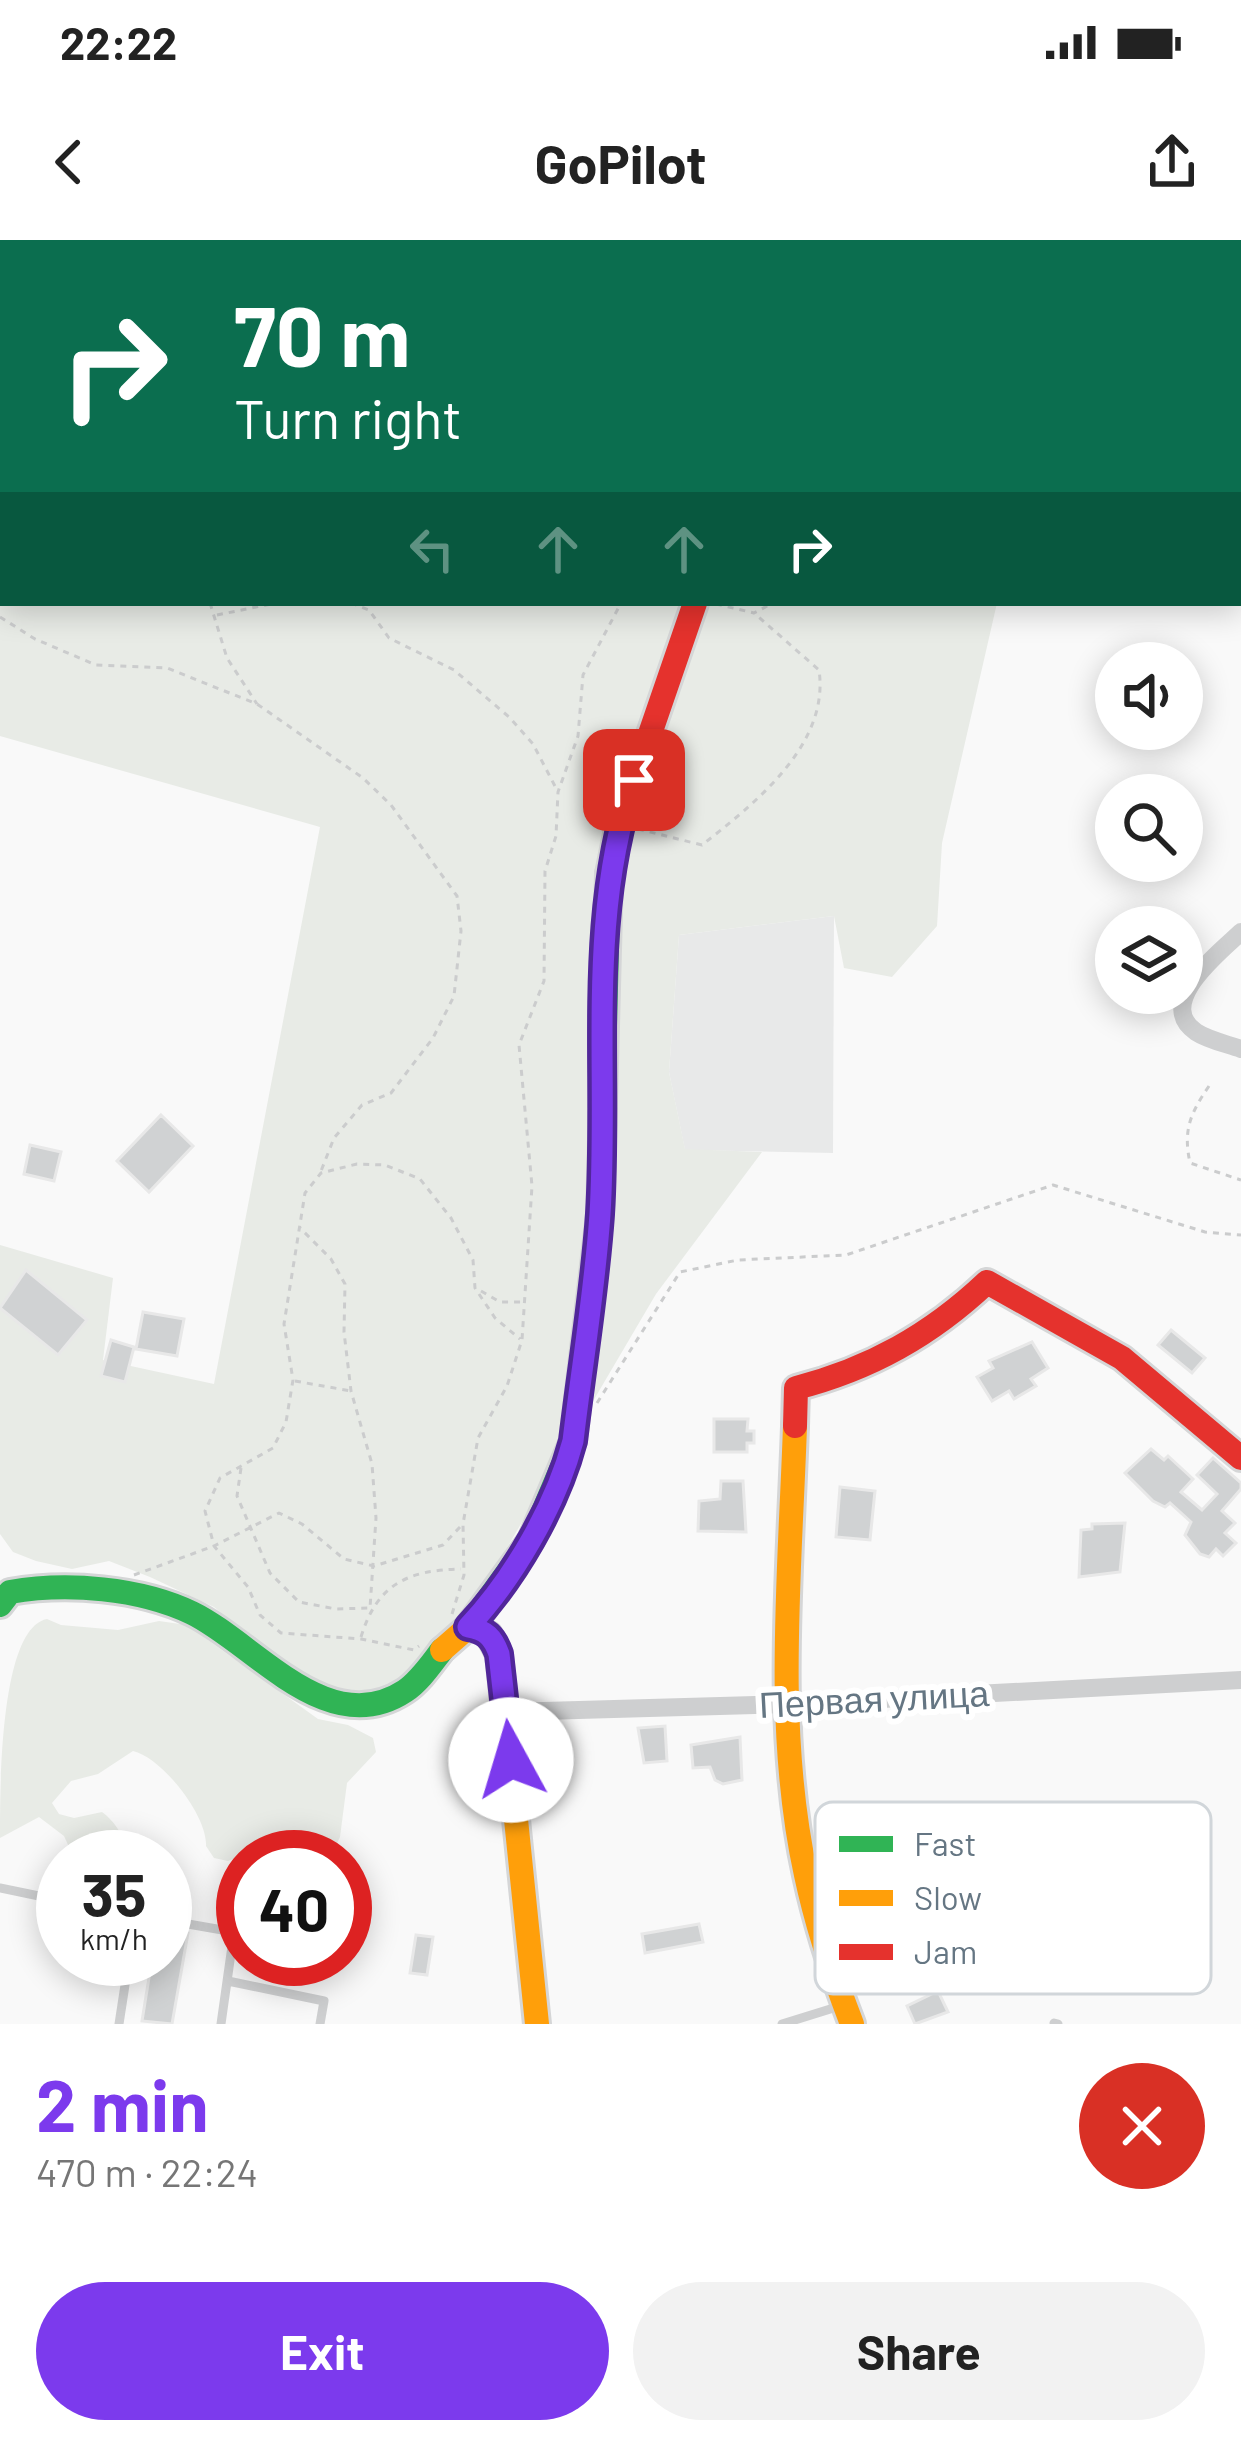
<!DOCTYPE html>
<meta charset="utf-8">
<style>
:root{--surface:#fff;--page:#f2f2f2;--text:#222;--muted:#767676;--accent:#7c3aed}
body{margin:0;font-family:Barlow,sans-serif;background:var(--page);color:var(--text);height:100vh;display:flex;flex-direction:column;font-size:45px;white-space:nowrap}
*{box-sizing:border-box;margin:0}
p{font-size:39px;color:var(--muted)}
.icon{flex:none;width:66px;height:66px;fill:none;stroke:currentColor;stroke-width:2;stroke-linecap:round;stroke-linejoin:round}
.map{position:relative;height:1784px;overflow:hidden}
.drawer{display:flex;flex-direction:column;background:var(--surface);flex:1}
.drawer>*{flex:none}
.banner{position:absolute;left:0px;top:0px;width:1242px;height:366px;box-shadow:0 6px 30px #0003;background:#0b6e4f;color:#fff;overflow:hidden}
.buttons{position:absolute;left:1095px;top:402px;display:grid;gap:24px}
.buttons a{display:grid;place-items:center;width:108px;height:108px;border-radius:50%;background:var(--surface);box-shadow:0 6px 30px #0003;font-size:60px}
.speed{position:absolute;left:36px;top:1590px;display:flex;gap:24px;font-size:60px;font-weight:700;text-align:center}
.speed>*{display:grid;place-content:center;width:156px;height:156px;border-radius:50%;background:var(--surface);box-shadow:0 6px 30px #0003;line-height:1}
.speed small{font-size:30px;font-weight:400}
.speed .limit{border:18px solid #d22;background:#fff;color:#111}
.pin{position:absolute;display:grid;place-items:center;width:102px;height:102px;color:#fff;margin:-51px;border-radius:24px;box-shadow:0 6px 18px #0006}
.me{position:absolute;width:132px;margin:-66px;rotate:354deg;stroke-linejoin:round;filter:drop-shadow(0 0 9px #0008)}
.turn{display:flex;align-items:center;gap:42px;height:252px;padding:0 36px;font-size:54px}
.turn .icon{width:156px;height:156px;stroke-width:2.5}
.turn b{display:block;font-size:84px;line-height:102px}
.lanes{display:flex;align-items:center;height:114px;padding:0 36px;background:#0003;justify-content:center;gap:60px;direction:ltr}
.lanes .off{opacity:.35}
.round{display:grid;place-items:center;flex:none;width:126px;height:126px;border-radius:63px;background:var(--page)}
.overview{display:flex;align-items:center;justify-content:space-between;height:204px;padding:0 36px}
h1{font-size:72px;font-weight:700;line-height:90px;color:var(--accent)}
.action{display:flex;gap:24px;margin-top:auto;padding:24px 36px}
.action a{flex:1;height:138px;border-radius:72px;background:var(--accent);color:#fff;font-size:48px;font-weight:700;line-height:138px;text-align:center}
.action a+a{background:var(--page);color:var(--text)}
.status{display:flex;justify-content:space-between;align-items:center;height:84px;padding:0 60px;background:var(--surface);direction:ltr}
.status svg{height:33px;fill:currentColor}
header{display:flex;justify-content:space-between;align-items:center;height:156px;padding:0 36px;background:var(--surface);font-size:54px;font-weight:700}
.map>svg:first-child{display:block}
.built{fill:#e8e9e9}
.green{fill:#e8ebe6}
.building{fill:#d0d2d3;stroke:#e8e8e8;stroke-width:3}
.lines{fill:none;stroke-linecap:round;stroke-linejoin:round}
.fast-casing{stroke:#d5d6d7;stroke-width:30}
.slow-casing{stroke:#d5d6d7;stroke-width:30}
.jam-casing{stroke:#d5d6d7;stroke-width:30}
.path{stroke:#cbcccd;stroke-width:3;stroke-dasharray:6 6;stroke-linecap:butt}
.lane{stroke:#cecfd0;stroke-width:9}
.street{stroke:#cecfd0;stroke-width:18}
.fast{stroke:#30b455;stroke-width:24}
.slow{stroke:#ff9f0a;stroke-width:24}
.jam{stroke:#e5322d;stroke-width:24}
.route-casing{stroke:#51269a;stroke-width:30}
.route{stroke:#7c3aed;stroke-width:21}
.labels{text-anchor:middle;stroke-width:12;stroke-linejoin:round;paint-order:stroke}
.street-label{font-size:36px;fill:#657683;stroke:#fff}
.key{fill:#fff;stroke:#d1d6da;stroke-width:3}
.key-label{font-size:33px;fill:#657683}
</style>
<div class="status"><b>22:22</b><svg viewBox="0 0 49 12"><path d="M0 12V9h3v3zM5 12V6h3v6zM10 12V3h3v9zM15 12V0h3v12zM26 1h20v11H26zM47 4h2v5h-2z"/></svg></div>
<header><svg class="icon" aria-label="back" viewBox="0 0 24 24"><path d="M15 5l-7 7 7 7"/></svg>GoPilot<svg class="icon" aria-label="share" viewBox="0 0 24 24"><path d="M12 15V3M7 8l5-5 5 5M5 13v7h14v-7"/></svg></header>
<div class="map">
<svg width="1241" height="1784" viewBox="0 0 1241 1784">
<rect width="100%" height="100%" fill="#f9f9f9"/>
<path class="built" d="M834 676 833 913 685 910 669 832 679 695Z"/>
<path class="green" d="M0 0 46 3H3V363H997L942 603 937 686 892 737 844 728 834 676 679 695 669 832 685 909 762 912 656 1054 468 1374 399 1439 369 1454 345 1455 308 1443 214 1367 150 1337 109 1321 72 1329 36 1321 13 1312 0 1294V1005L113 1038 103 1120 214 1144 320 587 0 496Z
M47 1379 61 1385 118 1390 159 1381 187 1385 318 1479 348 1485 373 1498 376 1512 347 1543 340 1597 330 1617H293L271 1605 228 1621 214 1618 206 1606C208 1577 163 1518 133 1511L98 1534 71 1541 52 1563 59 1574 74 1578 102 1572C115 1581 128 1601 126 1617L70 1609 64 1596 39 1577 0 1598C0 1544 0 1388 47 1379Z"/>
<path class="building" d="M161 875 193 906 149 952 117 921Z
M30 905 61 912 54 941 24 934Z
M26 1030 87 1080 58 1115 0 1068Z
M143 1072 184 1079 177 1116 136 1109Z
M1171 1090 1205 1118 1192 1133 1158 1105Z
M111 1100 134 1107 125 1142 101 1136Z
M1032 1102 1048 1128 1031 1139 1036 1146 1014 1159 1009 1151 992 1161 977 1137 993 1128 989 1121Z
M714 1179H748L747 1191H754V1203H747V1212H714Z
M1151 1209 1164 1220 1168 1216 1193 1239 1181 1252 1202 1270 1217 1254 1197 1235 1213 1218 1241 1243V1249L1222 1271 1235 1283 1225 1293 1236 1303 1223 1316 1216 1309 1209 1317 1200 1314 1185 1295 1191 1282 1170 1263 1165 1267 1153 1261 1125 1233Z
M721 1241H743L746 1292 698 1291 699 1261 720 1259Z
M840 1247 875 1251 870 1300 836 1297Z
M1125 1283 1120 1332 1079 1337 1081 1290 1092 1289V1284Z
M665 1486 667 1521 644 1523 638 1488Z
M740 1497 742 1540 723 1544 715 1540 710 1527 693 1528 691 1505Z
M699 1684 703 1702 645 1713 642 1694Z
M165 1689 188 1693 172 1784 142 1781 152 1719H165Z
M416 1695 433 1697 427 1735 410 1733Z
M938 1751 948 1772 915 1784 907 1766Z"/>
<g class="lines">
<defs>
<path id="fast" d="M0 1365 10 1352C67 1342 140 1348 192 1373 254 1403 328 1502 405 1451 420 1441 431 1424 442 1410
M468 1387 531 1300 573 1201 600 975 609 634"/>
<path id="slow" d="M795 1186C790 1334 774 1489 806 1635 817 1687 833 1735 852 1784
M442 1410 466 1389 478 1388 489 1395 499 1414 537 1784"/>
<path id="jam" d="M609 634 619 584 695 363
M795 1186 796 1148C870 1129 931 1095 987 1042L1122 1118 1241 1218"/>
</defs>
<use href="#fast" class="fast-casing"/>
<use href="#slow" class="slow-casing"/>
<use href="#jam" class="jam-casing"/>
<path class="path" d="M936 3 938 0
M1005 3 1007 0
M0 96H3
M210 363 227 418 257 464
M351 363 369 370 389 398 454 430 509 477 533 504 557 550
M716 364 754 373 773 363
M217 375 276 363
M0 377 35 399 96 425 167 428 257 464 363 538 391 565 457 656 461 691 454 756 433 798 391 853 362 865 334 898 321 931
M638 589 702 605C754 564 830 505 819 430L754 373
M1209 846C1190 874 1183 890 1190 923L1241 940
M481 1051 500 1062H522
M295 1141 351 1151
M597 1163 680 1032 738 1020 846 1015 1053 945 1205 992 1241 995
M241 1228 237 1256 270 1333 299 1362 336 1369 370 1368 376 1278 372 1224 351 1151 344 1092 345 1044 331 1019 299 987
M460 1287 443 1305 374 1326 344 1319 302 1284 279 1273 214 1306 205 1271 220 1238 273 1208 286 1182 293 1140 284 1084 305 953 321 933 357 924 385 925 420 939 451 978 473 1020 475 1048 495 1078 520 1099
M134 1335 214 1306 248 1347 260 1375 281 1393 361 1399 414 1410 419 1406
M452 1374 464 1335 463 1284 478 1198 507 1146 522 1100 532 946 519 805 544 741 545 631 556 596 558 552 578 496 583 435 621 363
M361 1397C377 1344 408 1330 461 1329"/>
<path class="lane" d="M0 1648 63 1661
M165 1680 234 1692 221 1784
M228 1741 324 1761 320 1784
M1054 1783 1058 1784
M119 1784 129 1719
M782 1784 840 1766"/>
<path class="street" d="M743 3V0
M0 4 3 5
M1241 692C1220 712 1154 763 1196 792 1208 800 1227 804 1241 809
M507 1472 789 1464 1241 1440"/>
<use href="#fast" class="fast"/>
<use href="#slow" class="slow"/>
<use href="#jam" class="jam"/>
</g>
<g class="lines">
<defs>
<path id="route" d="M511 1520 499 1414C493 1397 486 1390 468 1387 514 1338 556 1265 573 1201 582 1125 595 1049 600 974 609 829 586 679 634 540"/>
</defs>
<use href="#route" class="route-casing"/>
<use href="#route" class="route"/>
</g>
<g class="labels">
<g class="street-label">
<text transform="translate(874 1459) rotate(-3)" y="13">Первая улица</text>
</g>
</g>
<rect x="815" y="1562" width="396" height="192" rx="18" class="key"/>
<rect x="839" y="1596" width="54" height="16" fill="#30b455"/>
<rect x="839" y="1650" width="54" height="16" fill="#ff9f0a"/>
<rect x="839" y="1704" width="54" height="16" fill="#e5322d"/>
<g class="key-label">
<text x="914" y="1616">Fast</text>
<text x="914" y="1670">Slow</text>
<text x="914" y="1724">Jam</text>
</g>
</svg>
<div class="buttons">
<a><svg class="icon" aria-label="sound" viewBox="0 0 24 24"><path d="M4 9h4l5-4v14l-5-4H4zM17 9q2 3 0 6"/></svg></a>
<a><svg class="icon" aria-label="search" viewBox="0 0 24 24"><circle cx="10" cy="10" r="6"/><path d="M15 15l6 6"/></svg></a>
<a><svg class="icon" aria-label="layers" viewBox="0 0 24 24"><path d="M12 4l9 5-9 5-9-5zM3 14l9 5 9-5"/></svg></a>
</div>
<div class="speed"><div>35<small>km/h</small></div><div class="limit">40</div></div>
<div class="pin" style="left:634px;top:540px;background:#d93025"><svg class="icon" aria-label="arrive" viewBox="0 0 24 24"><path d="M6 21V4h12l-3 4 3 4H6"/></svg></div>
<svg class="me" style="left:511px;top:1520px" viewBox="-20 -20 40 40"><circle r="19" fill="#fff"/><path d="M0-13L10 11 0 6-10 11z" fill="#7c3aed"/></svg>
<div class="banner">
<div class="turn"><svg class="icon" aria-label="right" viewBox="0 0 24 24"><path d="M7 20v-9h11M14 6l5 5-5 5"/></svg><div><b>70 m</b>Turn right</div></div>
<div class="lanes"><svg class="icon off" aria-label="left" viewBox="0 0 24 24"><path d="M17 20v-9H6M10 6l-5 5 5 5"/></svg><svg class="icon off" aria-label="ahead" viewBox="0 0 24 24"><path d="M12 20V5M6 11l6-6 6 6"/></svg><svg class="icon off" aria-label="ahead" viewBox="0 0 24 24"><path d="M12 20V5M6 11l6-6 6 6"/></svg><svg class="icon" aria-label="right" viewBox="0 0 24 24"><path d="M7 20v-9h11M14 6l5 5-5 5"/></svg></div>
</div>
</div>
<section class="drawer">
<div class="overview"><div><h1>2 min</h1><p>470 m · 22:24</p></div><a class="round" style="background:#d93025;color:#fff"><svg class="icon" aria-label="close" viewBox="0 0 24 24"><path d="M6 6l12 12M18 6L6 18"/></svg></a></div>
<div class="action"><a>Exit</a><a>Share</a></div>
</section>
